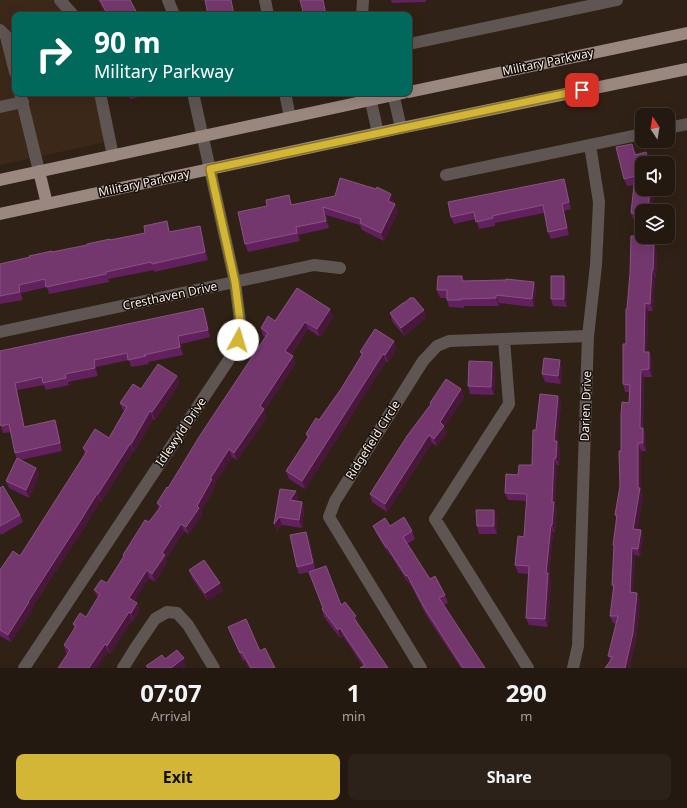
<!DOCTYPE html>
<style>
:root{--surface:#241910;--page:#2c2219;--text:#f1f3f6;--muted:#a3a09f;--line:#413830;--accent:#d3b635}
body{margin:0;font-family:"Noto Sans",sans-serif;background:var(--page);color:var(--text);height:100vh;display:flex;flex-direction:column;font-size:15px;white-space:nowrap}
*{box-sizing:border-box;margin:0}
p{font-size:13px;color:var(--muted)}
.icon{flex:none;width:22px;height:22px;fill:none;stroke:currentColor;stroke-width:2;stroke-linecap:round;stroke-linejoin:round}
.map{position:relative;height:668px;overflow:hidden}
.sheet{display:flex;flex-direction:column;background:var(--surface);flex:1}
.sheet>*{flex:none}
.top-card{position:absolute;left:12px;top:12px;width:400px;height:84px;border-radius:8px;box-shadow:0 4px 16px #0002,0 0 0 1px var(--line);background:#00695c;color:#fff;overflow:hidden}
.needle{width:26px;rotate:348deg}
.buttons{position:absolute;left:635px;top:108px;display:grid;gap:8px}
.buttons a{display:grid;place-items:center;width:40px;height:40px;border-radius:8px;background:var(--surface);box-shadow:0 4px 16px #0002,0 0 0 1px var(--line);font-size:20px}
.pin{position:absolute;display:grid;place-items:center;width:34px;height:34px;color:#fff;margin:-17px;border-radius:8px;box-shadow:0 2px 6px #0006}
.me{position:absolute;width:44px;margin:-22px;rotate:6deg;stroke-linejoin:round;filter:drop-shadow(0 0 3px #0008)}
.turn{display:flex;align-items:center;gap:14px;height:84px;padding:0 16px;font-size:18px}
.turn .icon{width:52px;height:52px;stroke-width:2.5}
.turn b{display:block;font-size:28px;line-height:34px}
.eta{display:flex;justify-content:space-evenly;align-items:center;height:68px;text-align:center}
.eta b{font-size:24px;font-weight:700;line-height:28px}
.primary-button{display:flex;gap:8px;margin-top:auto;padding:8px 16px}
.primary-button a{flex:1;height:46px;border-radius:8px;background:var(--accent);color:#111;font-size:16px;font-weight:700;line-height:46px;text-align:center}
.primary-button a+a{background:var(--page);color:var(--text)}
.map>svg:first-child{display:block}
.built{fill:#3c2819}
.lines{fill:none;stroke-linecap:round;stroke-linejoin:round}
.minor{stroke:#5f5653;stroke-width:12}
.major{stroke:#9a8780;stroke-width:12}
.wall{fill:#63205e}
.shaded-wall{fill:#48173b}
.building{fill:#73376d;stroke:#885380}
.route-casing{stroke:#897622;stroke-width:10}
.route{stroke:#d3b635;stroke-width:7}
.labels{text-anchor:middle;stroke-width:3;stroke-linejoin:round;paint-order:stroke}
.street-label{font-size:12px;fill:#f8eee7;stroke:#130c07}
</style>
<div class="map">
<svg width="687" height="668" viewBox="0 0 687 668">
<rect width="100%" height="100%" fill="#302116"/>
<path class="built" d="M0 0H55L69 15H15V93H94L106 142 0 165Z"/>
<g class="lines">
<path class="minor" d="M60 0 73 15
M168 0 174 15
M265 0 268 15
M362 15 363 0
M0 30 6 36 15 72
M409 44 617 0
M20 93 39 171
M100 93 113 156
M285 93 290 117
M369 93 378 133
M393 93 401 128
M0 107 23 102
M668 128 687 124
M446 175 642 134
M0 332 314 265 340 268
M504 339 509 404 435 519 528 668
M24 668 230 358 238 340 240 321 235 282 193 93
M123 668 136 647 155 619 167 612 177 613 188 625 214 668
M421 668 329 517 335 501 423 361 437 346 449 341 588 336
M573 668 578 646 588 336 596 265 599 202 590 145"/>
<path class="major" d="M409 92 687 33
M39 171 47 204
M0 180 403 93
M0 214 401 128 687 69"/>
</g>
<path class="wall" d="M98 0H130L137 13 143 15H107Z
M391 0H426V2L392 3Z
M128 93H157L130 99Z
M635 151 636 155 646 152 649 163H642L654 189 651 211H642V222L634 221 631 213 634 185 627 186 624 179Z
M564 179 566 186 571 209 564 211 569 235 551 239 548 232 544 213 495 223V226L479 229 476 219 454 224 451 217Z
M394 202 393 203 395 204 398 212 384 241 362 230 360 225 326 215 329 228 298 235 300 241 248 252 245 244 292 203V205Z
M200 226 202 234 208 260 154 272V270L108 279 109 282 49 294 47 287 21 293 23 300 0 304V264L110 240 170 229V232Z
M648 244V245H654L657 253 656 277H655L653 311H648L647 352H649L652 360V377H644L643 428 646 436V451H641V491L643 495 637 530H641L643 538 640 556 635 555 633 593H637L640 601 636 640 629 668H605L610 661 608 656 616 624 613 623 610 616 613 588 612 585 614 547 613 545 617 520 615 515 620 486 621 451 630 392H625L623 384 626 344 627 309Z
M462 276 464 281 534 282 536 290 534 307 499 303V306H464V308L449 307 447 300V298H440L437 290Z
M564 276 567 284V307L553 306 551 299Z
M330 309 333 317 320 337 308 329 291 355 293 356 295 364 264 411 267 417 237 460 232 457 214 485 215 487 201 511 202 515 189 534 184 531 166 559 167 562 155 582 149 578 134 601 137 603 140 611 133 621 132 620 110 654 108 652 68 654 66 653 64 645 74 629 73 624 86 617 98 598 94 590 107 583 124 557 123 555 159 509 157 503 168 488 266 337 263 336 261 328 275 321Z
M390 313 426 318 404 336 392 321Z
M206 315 210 337 181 344 183 355 148 362 149 364 131 367 129 360 96 367 98 376 68 382 69 385 46 390 44 385 17 390 25 426 58 428 62 451 20 460 36 468 39 475 29 498 9 488 6 481 17 459 15 453 11 432 3 433 1 426 0 351Z
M394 341 396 349 388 362 386 361 305 489 289 479 286 471 307 439 306 434 319 420 341 389 362 356 360 352Z
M562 367 561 384 545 382 542 374Z
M495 370 494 395 470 394 468 386Z
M177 376 179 384 155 420 153 419 134 452 133 451 101 502 100 501 82 531 31 609 32 610 11 642 0 636V570L20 556 85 455 83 448 109 438 124 411 123 410 120 403 141 389Z
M461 389 464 397 444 427 447 433 437 446 432 443 387 512 372 502 370 494 431 405 430 403Z
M558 396 561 403 557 441 560 449 559 465H557L555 505 557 509 555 532H553L549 576 551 581 548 627 529 625 526 618 529 574 518 573 515 565 524 537 527 501 508 500 505 493 518 475 532 465 536 430Z
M0 488 20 515 23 522 1 535 0 532Z
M296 491 298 499 297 501 302 502 304 510 302 528 282 525 277 531 274 524Z
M497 517V534H479L477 526Z
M373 526H390L412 531 415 539 407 544 430 579 445 595 448 603 444 605 485 668H461L426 615 410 583 409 584 390 554 389 555 376 533Z
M309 539 316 570 341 605 356 616 358 624 388 668 363 666 343 636 340 638 324 617 322 609 323 608 310 572 299 574 297 567Z
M189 570 223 590 208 601 192 578Z
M228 627 260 651 275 668H249L245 660 243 661 231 635Z"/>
<path class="shaded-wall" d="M231 0 235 15H234Z
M323 0H324L327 15H326Z
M564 179 566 186 571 209 569 202Z
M650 189H654L651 211H648Z
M391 194 394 202 391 208 388 201Z
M395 204 398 212 384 241 381 233Z
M562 204 564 211 569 235 567 228Z
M323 207 326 215 329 228 326 221Z
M167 221 170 229 172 240 169 232Z
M200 226 202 234 208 260 205 252Z
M645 237 648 244V252L645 245Z
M654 245 657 253 656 277 653 270Z
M652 270 655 277 653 311 650 304Z
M564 276 567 284V307L564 299Z
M534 282 536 290 534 307 532 299Z
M19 285 21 293 23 300 20 292Z
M496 295 499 303V306L496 298Z
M645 303 648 311 647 360 644 352Z
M203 308 206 315 210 337 208 330Z
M330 309 333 317 320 337 317 329Z
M424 310 426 318 404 336 401 328Z
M305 322 308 329 288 359 285 351Z
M178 336 181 344 183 355 180 347Z
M394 341 396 349 388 362 385 355Z
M649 352 652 360V377L649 369Z
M383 354 386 361 305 489 302 481Z
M293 356 295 364 264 411 267 417 237 460 234 453 260 406Z
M94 360 96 367 98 376 95 368Z
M560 360 562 367 561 384 558 376Z
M492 362 495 370 494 395 491 387Z
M641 370 644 377 642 436 640 428Z
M177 376 179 384 155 420 152 412Z
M15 383 17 390 27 434 24 427Z
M461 389 464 397 444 427 447 433 437 446 434 439 440 422Z
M558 396 561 403 556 449 554 441Z
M150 411 153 419 134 452 131 444Z
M55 420 58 428 62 451 60 443Z
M643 428 646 436V451L643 443Z
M429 435 432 443 387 512 385 504Z
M557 441 560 449 559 465 556 458Z
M638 443 641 451V491L643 495 636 537 633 529 638 488Z
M130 444 133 451 101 502 98 494Z
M229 449 232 457 214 485 215 487 201 511 202 515 189 534 186 527 210 479Z
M554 458 557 465 555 505 557 509 555 532 552 525V502Z
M36 468 39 475 29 498 26 490Z
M296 491 298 499 292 508 290 500Z
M97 494 100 501 82 531 31 609 32 610 11 642 8 635 28 602Z
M302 502 304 510 302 528 299 520Z
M494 510 497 517V534L494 526Z
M279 517 282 525 277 531 274 524Z
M181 524 184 531 166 559 167 562 155 582 152 574 162 553Z
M551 525 553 532 549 576 551 581 548 627 545 619 546 573Z
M641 530 643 538 640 556 638 549Z
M306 532 309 539 316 571 313 563Z
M386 547H387L390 554 389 555Z
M632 548 635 555 633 600 630 592Z
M147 570 149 578 132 605 129 598Z
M407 575 410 583 409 584 406 576Z
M220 583 223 590 208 601 205 593Z
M637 593 640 601 636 640 629 668H625Z
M137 603 140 611 133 621 131 613Z
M129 612 132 620 110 654 107 646Z
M356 616 358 624 354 618Z
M340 628 343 636 340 638 338 630Z
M105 644 108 652 97 668H89Z
M184 658 186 666 184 668H171Z"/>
<path class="building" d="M100 0H130L137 13 142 12 143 15H113L112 12 108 15Z
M205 0H231L234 15H208Z
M300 0H323L326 15H304Z
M632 144 635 155 646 152 648 163H642V189H650L648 211H642V214L631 213 635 176 624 179 616 147Z
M340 178 376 189 377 187 391 194 388 201 395 204 381 233 360 223 361 219 323 207 326 221 296 227 297 233 245 244 238 212 267 206 266 200 289 195 291 205 335 196Z
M564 179 569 202 562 204 567 228 548 232 543 205 492 216 493 218 476 222 474 212 451 217 448 202Z
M167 221 169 232 200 226 205 252 152 264 151 262 106 272V274L46 287 45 279 19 285 20 292 0 296V264L30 257 29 256 52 251V252L87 245V244L110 239V240L145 233 144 226Z
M631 236H642V237H645V245H654L653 270H652L650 304 645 303 644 352H649V369L641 370 640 428H643V443H638V488H640L633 529 641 530 638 549 632 548 630 592 637 593 633 633 625 668H605L613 657 608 656 618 616H610L614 585H612L614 545H613L617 515H615L620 486 619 451H621V415L622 402 629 403 630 385 623 384V344H626V309H627L630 273Z
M438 276H462V281L506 280V279L534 282 532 299 496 295V298L461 299V300H447V290H437Z
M551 276H564V299H551Z
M297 288 330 309 317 329 305 322 285 351 293 356 260 406 264 409 234 453 229 449 210 479H212L197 506 199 508 186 527 181 524 162 553 165 555 152 574 147 570 129 598 137 603 131 613 129 612 107 646 105 644 89 668H58L70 650 64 645 76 626 73 624 80 613 86 617 100 594 94 590 101 580 107 583 124 556 123 555 145 520 149 522 161 506 157 503 167 487 168 488 199 437 268 333 261 328 268 316 275 321Z
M410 298H414L424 310 401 328 390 313 403 303H404Z
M203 308 208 330 178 336 180 347 144 355 146 356 128 360 127 353 94 360 95 368 65 374 66 378 43 383 42 377 15 383 24 427 55 420 60 443 15 453 9 424 1 426 0 423V351Z
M375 329 394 341 385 355 383 354 302 481 286 471 309 436 306 434 316 418 319 420 341 389 363 353 360 352Z
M544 358 560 360 558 376 542 374Z
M469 361 492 362 491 387 468 386Z
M158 364 177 376 152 412 150 411 131 444H130L98 494H97L79 523 28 602H29L8 635 0 630V570L13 551 20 556 87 451 83 448 95 429 109 438 127 407 120 403 133 384 141 389Z
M446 379 461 389 440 422 444 426 434 439 429 435 385 504 370 494 407 436 431 404 430 403Z
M540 394 558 396 554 441H557L556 458H554L552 502H554L552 525H551L546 573H548L545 619 526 618 529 566 515 565 518 536 524 537 527 494 505 493 506 474 518 475 519 465H532L533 430H536Z
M17 458 36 468 26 490 6 481Z
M3 486 20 515 0 526V488Z
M280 489 296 491 290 500 302 502 299 520 279 517 274 524Z
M476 510H494V526H477Z
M404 517 412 531 403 537 430 579 435 576 445 595 439 598 485 668H463L424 607 407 575 406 576 387 547H386L373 526 385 518 390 526Z
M306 532 313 563 297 567 290 535Z
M204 560 220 583 205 593 189 570Z
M326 566 341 605 345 602 356 616 354 618 388 668H360L365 665 340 628 338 630 322 609 323 608 309 572Z
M246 619 260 651 265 648 275 668H251L242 652 240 653 228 627Z
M177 650 184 658 171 668H148L146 666 162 655 165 659Z"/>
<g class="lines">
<defs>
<path id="route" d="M238 340 240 321 235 282 210 169 582 90"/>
</defs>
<use href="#route" class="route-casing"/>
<use href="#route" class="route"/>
</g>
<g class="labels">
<g class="street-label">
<text transform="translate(548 62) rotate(-12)" y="4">Military Parkway</text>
<text transform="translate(144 183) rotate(-12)" y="4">Military Parkway</text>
<text transform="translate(170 296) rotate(-12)" y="4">Cresthaven Drive</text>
<text transform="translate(586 406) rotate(-88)" y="4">Darien Drive</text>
<text transform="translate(181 432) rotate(-56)" y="4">Idlewyld Drive</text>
<text transform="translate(373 440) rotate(-58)" y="4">Ridgefield Circle</text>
</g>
</g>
</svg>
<div class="buttons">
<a><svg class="needle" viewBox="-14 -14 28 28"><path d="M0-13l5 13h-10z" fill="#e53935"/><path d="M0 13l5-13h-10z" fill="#a3a09f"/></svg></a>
<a><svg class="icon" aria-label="sound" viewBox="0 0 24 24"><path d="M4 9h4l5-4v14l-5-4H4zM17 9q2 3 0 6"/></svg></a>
<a><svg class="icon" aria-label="layers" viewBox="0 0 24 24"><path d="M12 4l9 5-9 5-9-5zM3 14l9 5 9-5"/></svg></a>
</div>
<div class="pin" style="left:582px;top:90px;background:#d93025"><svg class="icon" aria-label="arrive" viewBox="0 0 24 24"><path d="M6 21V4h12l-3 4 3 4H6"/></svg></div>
<svg class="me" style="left:238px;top:340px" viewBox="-20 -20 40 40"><circle r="19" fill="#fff"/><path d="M0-13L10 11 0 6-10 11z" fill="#d3b635"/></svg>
<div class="top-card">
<div class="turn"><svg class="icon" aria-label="right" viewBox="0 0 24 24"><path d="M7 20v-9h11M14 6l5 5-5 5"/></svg><div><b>90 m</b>Military Parkway</div></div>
</div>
</div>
<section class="sheet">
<div class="eta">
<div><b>07:07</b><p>Arrival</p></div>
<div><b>1</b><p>min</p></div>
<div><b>290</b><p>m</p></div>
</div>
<div class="primary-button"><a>Exit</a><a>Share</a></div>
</section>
